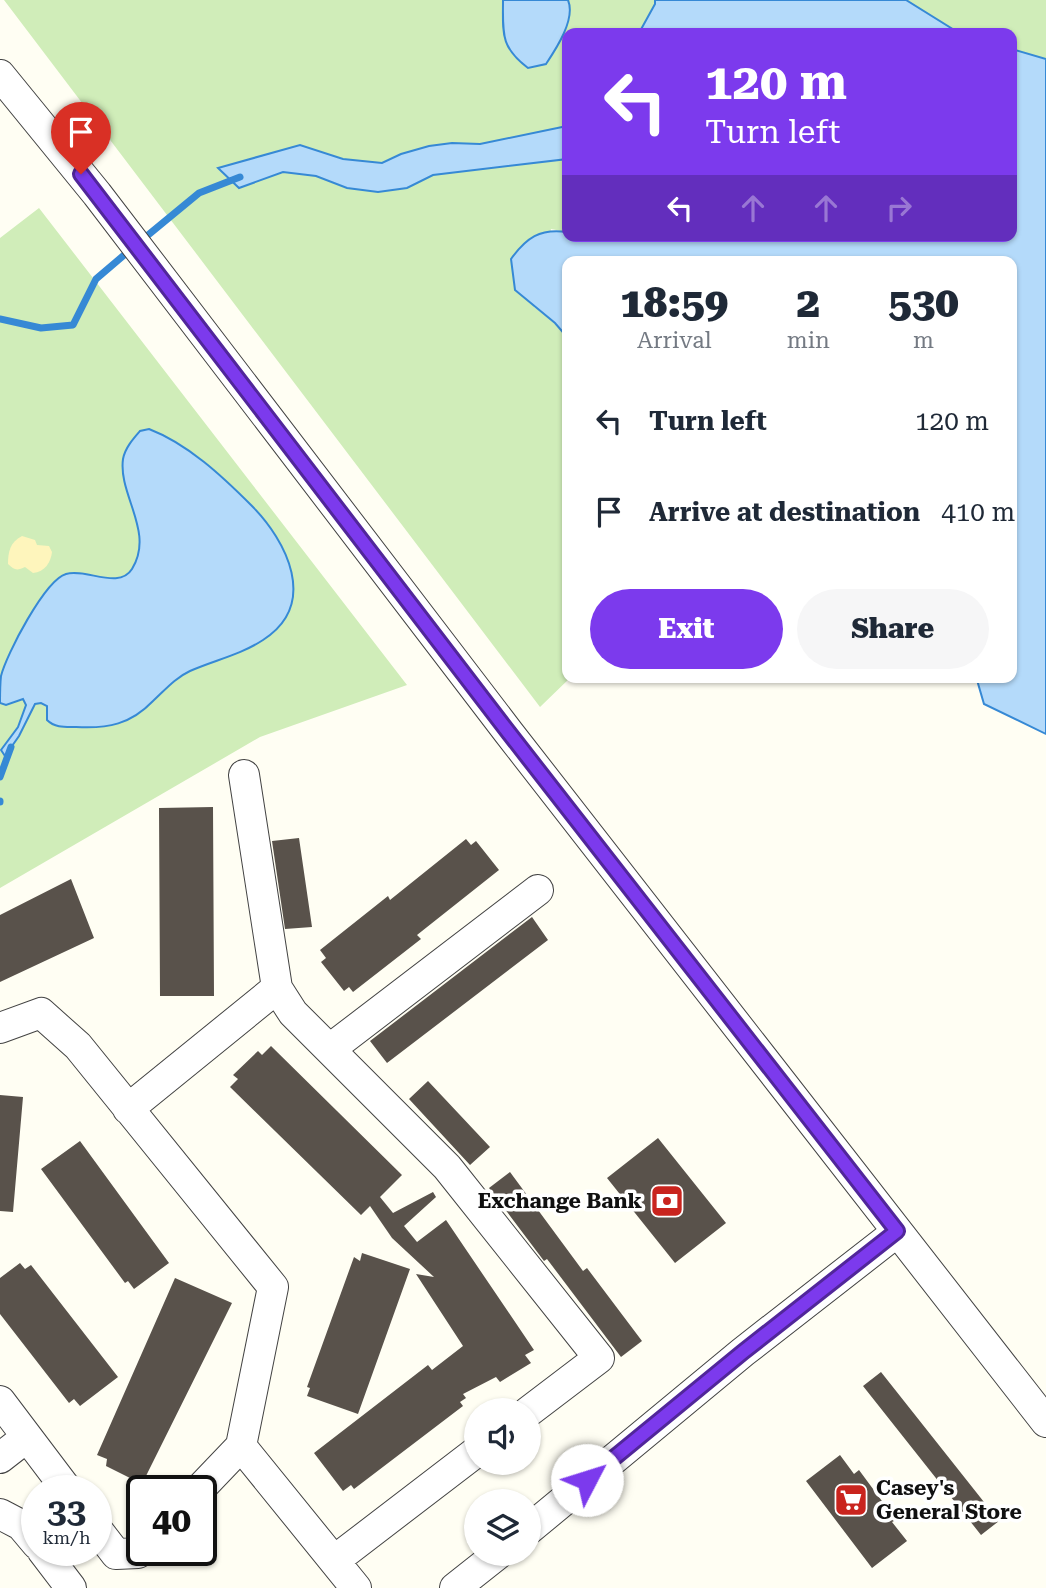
<!DOCTYPE html>
<style>
:root{--surface:#fff;--page:#f6f6f7;--text:#1f2937;--muted:#747a83;--accent:#7c3aed}
body{margin:0;font-family:"Roboto Serif",serif;background:var(--page);color:var(--text);height:100vh;display:flex;flex-direction:column;font-size:26px;white-space:nowrap}
*{box-sizing:border-box;margin:0}
p{font-size:23px;color:var(--muted)}
.icon{flex:none;width:38px;height:38px;fill:none;stroke:currentColor;stroke-width:2;stroke-linecap:round;stroke-linejoin:round}
.map{position:relative;flex:1;overflow:hidden}
.drawer{position:absolute;left:562px;top:256px;width:455px;height:427px;display:flex;flex-direction:column;background:var(--surface);border-radius:14px;box-shadow:0 2px 5px #0004}
.drawer>*{flex:none}
.banner{position:absolute;left:562px;top:28px;width:455px;height:214px;border-radius:14px;box-shadow:0 2px 5px #0004;background:#7c3aed;color:#fff;overflow:hidden}
.controls{position:absolute;left:464px;top:1398px;display:grid;gap:14px}
.controls a{display:grid;place-items:center;width:77px;height:77px;border-radius:50%;background:var(--surface);box-shadow:0 2px 5px #0004;font-size:35px}
.speed{position:absolute;left:21px;top:1475px;display:flex;gap:14px;font-size:35px;font-weight:700;text-align:center}
.speed>*{display:grid;place-content:center;width:91px;height:91px;border-radius:50%;background:var(--surface);box-shadow:0 2px 5px #0004;line-height:1}
.speed small{font-size:18px;font-weight:400}
.speed .limit{border:4px solid #111;border-radius:10px;background:#fff;color:#111}
.pin{position:absolute;display:grid;place-items:center;width:60px;height:60px;color:#fff;margin:-72px -30px;border-radius:50% 50% 50% 0;rotate:-45deg;box-shadow:0 0 7px #0007}
.pin .icon{rotate:45deg}
.me{position:absolute;width:77px;margin:-38px;rotate:50deg;stroke-linejoin:round;filter:drop-shadow(0 0 5px #0008)}
.turn{display:flex;align-items:center;gap:24px;height:147px;padding:0 28px;font-size:32px}
.turn .icon{width:91px;height:91px;stroke-width:2.5}
.turn b{display:block;font-size:49px;line-height:60px}
.lanes{display:flex;align-items:center;height:66px;padding:0 28px;background:#0003;justify-content:center;gap:35px;direction:ltr}
.lanes .off{opacity:.35}
.eta{display:flex;justify-content:space-evenly;align-items:center;height:119px;text-align:center}
.eta b{font-size:42px;font-weight:800;line-height:49px}
.primary-button{display:flex;gap:14px;margin-top:auto;padding:14px 28px}
.primary-button a{flex:1;height:80px;border-radius:42px;background:var(--accent);color:#fff;font-size:28px;font-weight:800;line-height:80px;text-align:center}
.primary-button a+a{background:var(--page);color:var(--text)}
ul{padding:0;list-style:none}
li{display:flex;align-items:center;gap:21px;height:91px;padding:0 28px}
li div{flex:1}
li b{display:block;font-size:26px}
li em{font-style:normal}
.map>svg:first-child{display:block}
.green{fill:#d0edb9}
.sand{fill:#fef5bc}
.water{fill:#b4dafa;stroke:#3689d5;stroke-width:2}
.lines{fill:none;stroke-linecap:round;stroke-linejoin:round}
.stream{stroke:#3689d5;stroke-width:7}
.building{fill:#59524b}
.minor-casing{stroke:#434343;stroke-width:32}
.minor{stroke:#fff;stroke-width:30}
.route-casing{stroke:#51269a;stroke-width:18}
.route{stroke:#7c3aed;stroke-width:12}
.labels{text-anchor:middle;stroke-width:7;stroke-linejoin:round;paint-order:stroke}
.poi-label{font-size:21px;font-weight:bold;fill:#101010;stroke:#fff;text-anchor:end}
</style>
<div class="map">
<svg width="1046" height="1588" viewBox="0 0 1046 1588">
<rect width="100%" height="100%" fill="#fffef3"/>
<path class="green" d="M4 0H503V22L546 64C556 48 576 19 568 0H655V4L639 33H567V126L480 144 452 143 401 154 382 163 343 159 300 145 218 168 239 188 283 172 316 176 347 188H407L433 175 567 159V232L551 229 534 307 555 323 567 337V677H571L540 707Z
M906 0H1046V59L1012 49V33H959Z
M39 208 407 685 260 737 0 888V238Z"/>
<path class="sand" d="M22 536 35 540 37 545 49 546 52 552C51 562 45 572 33 573L25 567C17 571 14 570 8 564 8 552 10 542 22 536Z"/>
<path class="water" d="M503 0H568C576 19 556 49 546 64L528 68C500 47 503 33 503 0Z
M655 0H906L959 33H639L655 4Z
M1012 49 1046 59V734L984 704 977 680 978 677H1012V261H567V337L555 323 515 290 511 259C526 238 540 228 567 232V236L628 238 1012 236Z
M567 126V159L433 175 407 188 378 192 347 188 316 176 283 172 239 188 218 168 300 145 343 159 382 163 401 154 429 146 452 143 480 144Z
M149 429C188 444 222 476 251 505 287 541 319 604 263 640 240 655 215 660 190 671 175 678 165 690 153 701 131 724 108 729 76 727 65 727 55 728 47 720V706L41 703 35 704 19 736 5 756 1 750 18 727 26 705 23 699 6 705 0 703C0 695 0 685 1 676 6 655 45 580 66 574 86 568 119 590 132 569 155 532 118 495 123 459 125 448 133 439 140 431Z"/>
<g class="lines">
<path class="stream" d="M142 240 199 193 240 177
M0 319 41 328 73 325 96 279 130 250
M0 777 11 747
M0 801V802"/>
</g>
<path class="building" d="M213 807 214 996H160L159 808Z
M299 838 312 927 285 929 272 841Z
M466 839 471 845 476 841 499 870 417 935 421 939 353 992 349 987 344 991 321 962 326 958 320 950 388 896 390 900Z
M71 879 94 938 0 982V915Z
M532 917 548 940 387 1063 370 1041Z
M271 1046 402 1175 380 1197 393 1213 433 1192 436 1197 404 1226 417 1242 446 1220 534 1350 525 1355 531 1363 500 1382 496 1377 463 1394 466 1398 460 1402 463 1406 354 1489 351 1485 343 1491 314 1453 428 1365 432 1370 463 1346 416 1274 434 1277 392 1238 370 1206 361 1215 230 1087 238 1079 233 1075 258 1051 262 1055Z
M428 1081 490 1147 470 1165 409 1099Z
M0 1095 23 1097 13 1212 0 1211Z
M658 1138 726 1223 675 1263 607 1178Z
M80 1141 169 1263 134 1289 128 1281 125 1283 41 1169Z
M510 1172 583 1271 587 1268 642 1341 621 1357 547 1259 544 1261 489 1188Z
M362 1253 410 1269 358 1414 307 1396 310 1388 307 1387 354 1257 360 1261Z
M20 1263 25 1269 31 1265 118 1377 80 1406 74 1399 69 1403 0 1314V1278Z
M175 1278 232 1303 142 1484 106 1466 107 1459 97 1455Z
M881 1372 999 1521 981 1535 863 1386Z
M840 1455 854 1474 859 1470 896 1520 892 1522 907 1541 872 1568 806 1481Z"/>
<g class="lines">
<defs>
<path id="minor" d="M0 75 97 194 509 733 1046 1422
M244 775 277 988 293 1013 447 1167 599 1358 528 1412
M0 1028 41 1013 78 1046 273 1287 241 1446 198 1491
M330 1049 538 890
M128 1109 277 988
M0 1401 68 1491
M241 1446 356 1588
M0 1458 27 1437
M0 1514 21 1525 37 1544
M96 1528 116 1554 138 1553 142 1549
M528 1530 743 1352 897 1232
M42 1550 71 1588
M335 1560 476 1452
M455 1588 498 1554"/>
</defs>
<use href="#minor" class="minor-casing"/>
<use href="#minor" class="minor"/>
</g>
<g class="lines">
<defs>
<path id="route" d="M81 174 509 733 897 1231 743 1352 587 1480"/>
</defs>
<use href="#route" class="route-casing"/>
<use href="#route" class="route"/>
</g>
<defs>
<symbol id="bank-square" viewBox="-11 -11 22 22"><rect x="-9" y="-9" width="18" height="18" rx="4" fill="#c9241e" stroke="#fff"/><path d="M-6-4H6V4H-6ZM0-2.3a2.3 2.3 0 1 0 0 4.6a2.3 2.3 0 1 0 0-4.6Z" fill="#fff"/></symbol>
<symbol id="supermarket-square" viewBox="-11 -11 22 22"><rect x="-9" y="-9" width="18" height="18" rx="4" fill="#c9241e" stroke="#fff"/><path d="M-6-5.5h2.5l.6 2H6L4.5 2H-2.5L-4.4-4H-6ZM-1.5 3.2a1.3 1.3 0 1 0 .1 0ZM3 3.2a1.3 1.3 0 1 0 .1 0Z" fill="#fff"/></symbol>
</defs>
<g fill-rule="evenodd">
<use href="#bank-square" x="648" y="1182" width="38" height="38"/>
<use href="#supermarket-square" x="832" y="1481" width="38" height="38"/>
</g>
<g class="labels">
<g class="poi-label">
<text x="642" y="1208">Exchange Bank</text>
<text x="876" y="1495" text-anchor="start">Casey's<tspan x="876" dy="24">General Store</tspan></text>
</g>
</g>
</svg>
<div class="controls">
<a><svg class="icon" aria-label="sound" viewBox="0 0 24 24"><path d="M4 9h4l5-4v14l-5-4H4zM17 9q2 3 0 6"/></svg></a>
<a><svg class="icon" aria-label="layers" viewBox="0 0 24 24"><path d="M12 4l9 5-9 5-9-5zM3 14l9 5 9-5"/></svg></a>
</div>
<div class="speed"><div>33<small>km/h</small></div><div class="limit">40</div></div>
<div class="pin" style="left:81px;top:174px;background:#d93025"><svg class="icon" aria-label="arrive" viewBox="0 0 24 24"><path d="M6 21V4h12l-3 4 3 4H6"/></svg></div>
<svg class="me" style="left:587px;top:1480px" viewBox="-20 -20 40 40"><circle r="19" fill="#fff"/><path d="M0-13L10 11 0 6-10 11z" fill="#7c3aed"/></svg>
<div class="banner">
<div class="turn"><svg class="icon" aria-label="left" viewBox="0 0 24 24"><path d="M17 20v-9H6M10 6l-5 5 5 5"/></svg><div><b>120 m</b>Turn left</div></div>
<div class="lanes"><svg class="icon" aria-label="left" viewBox="0 0 24 24"><path d="M17 20v-9H6M10 6l-5 5 5 5"/></svg><svg class="icon off" aria-label="ahead" viewBox="0 0 24 24"><path d="M12 20V5M6 11l6-6 6 6"/></svg><svg class="icon off" aria-label="ahead" viewBox="0 0 24 24"><path d="M12 20V5M6 11l6-6 6 6"/></svg><svg class="icon off" aria-label="right" viewBox="0 0 24 24"><path d="M7 20v-9h11M14 6l5 5-5 5"/></svg></div>
</div>
<section class="drawer">
<div class="eta">
<div><b>18:59</b><p>Arrival</p></div>
<div><b>2</b><p>min</p></div>
<div><b>530</b><p>m</p></div>
</div>
<ul>
<li><svg class="icon" aria-label="left" viewBox="0 0 24 24"><path d="M17 20v-9H6M10 6l-5 5 5 5"/></svg><div><b>Turn left</b></div><em>120 m</em></li>
<li><svg class="icon" aria-label="arrive" viewBox="0 0 24 24"><path d="M6 21V4h12l-3 4 3 4H6"/></svg><div><b>Arrive at destination</b></div><em>410 m</em></li>
</ul>
<div class="primary-button"><a>Exit</a><a>Share</a></div>
</section>
</div>
